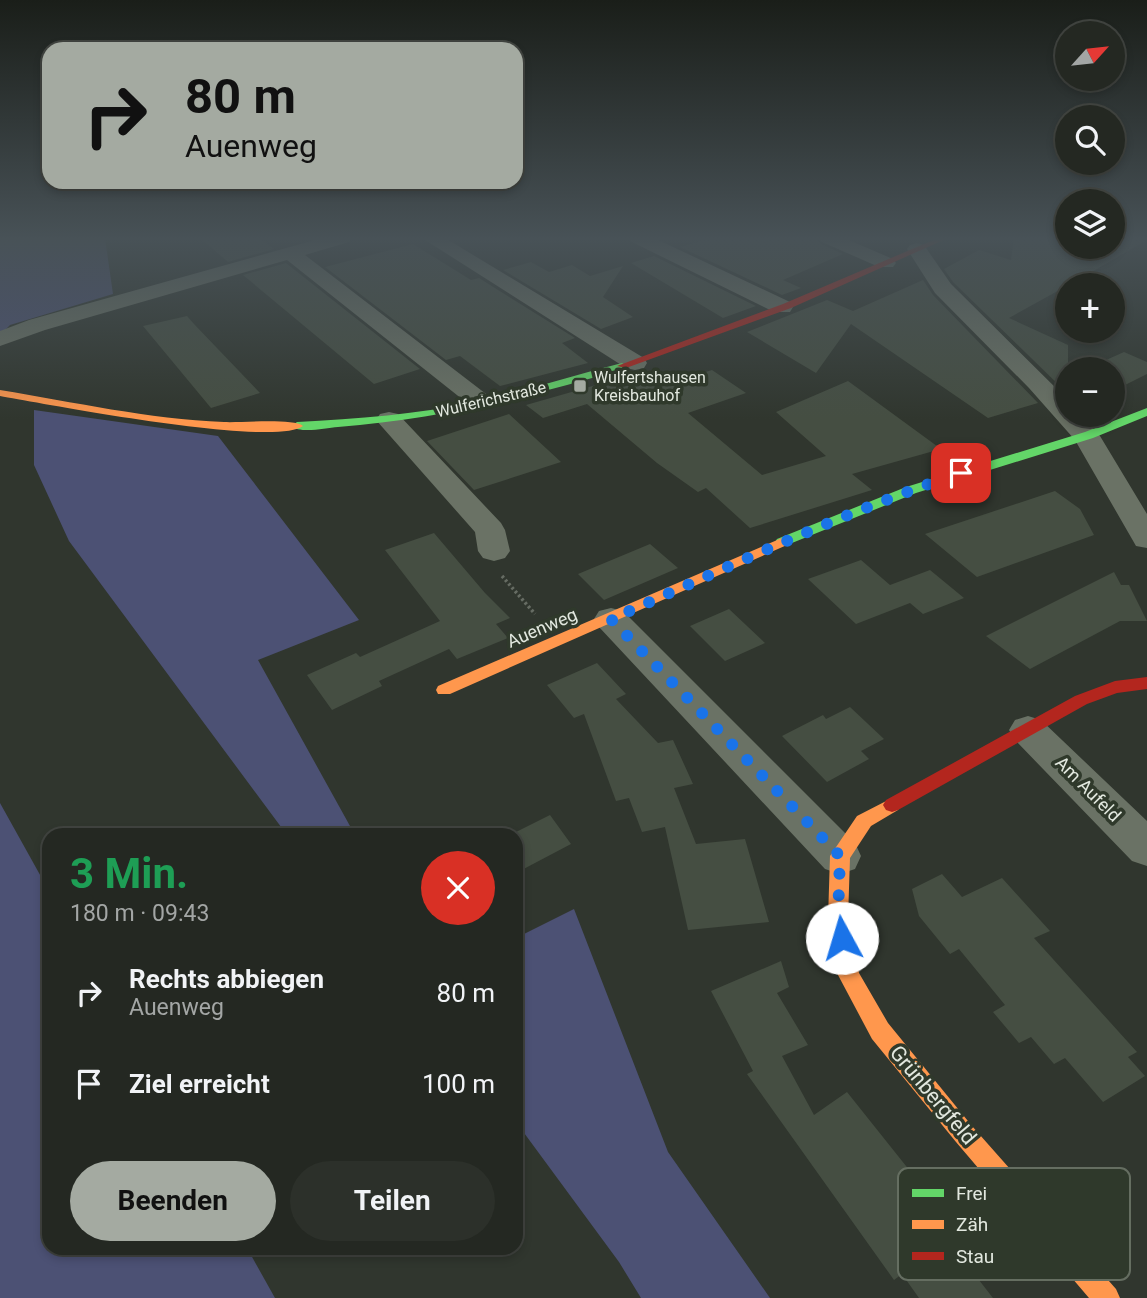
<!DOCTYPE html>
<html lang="de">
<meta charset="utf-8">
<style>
:root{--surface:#242822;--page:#2c302a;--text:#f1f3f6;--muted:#a3a6a5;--line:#414440;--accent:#a4aaa1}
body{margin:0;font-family:Roboto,sans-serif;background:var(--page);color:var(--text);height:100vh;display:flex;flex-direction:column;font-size:26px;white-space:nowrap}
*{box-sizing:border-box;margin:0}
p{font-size:23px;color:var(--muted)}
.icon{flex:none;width:38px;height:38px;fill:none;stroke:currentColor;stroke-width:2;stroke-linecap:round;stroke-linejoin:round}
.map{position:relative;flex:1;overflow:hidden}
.sheet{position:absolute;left:42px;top:828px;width:481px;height:427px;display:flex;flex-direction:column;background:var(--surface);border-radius:21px;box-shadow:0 4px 10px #0003,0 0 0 2px var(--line)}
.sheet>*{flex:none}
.guide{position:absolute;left:42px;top:42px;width:481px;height:147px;border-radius:21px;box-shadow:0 4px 10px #0003,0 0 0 2px var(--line);background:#a4aaa1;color:#111;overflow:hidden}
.needle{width:46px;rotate:63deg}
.fabs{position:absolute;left:1055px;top:21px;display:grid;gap:14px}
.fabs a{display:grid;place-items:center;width:70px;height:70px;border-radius:50%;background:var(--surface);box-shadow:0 4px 10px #0003,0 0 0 2px var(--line);font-size:35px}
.pin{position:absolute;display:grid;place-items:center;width:60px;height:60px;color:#fff;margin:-30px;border-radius:14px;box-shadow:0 4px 10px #0006}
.me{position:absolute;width:77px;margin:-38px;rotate:354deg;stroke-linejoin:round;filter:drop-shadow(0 0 5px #0008)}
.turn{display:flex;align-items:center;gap:24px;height:147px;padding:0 28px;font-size:32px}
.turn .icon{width:91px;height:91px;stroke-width:2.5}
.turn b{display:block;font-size:49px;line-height:60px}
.round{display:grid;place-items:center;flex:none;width:74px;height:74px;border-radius:37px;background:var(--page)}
.head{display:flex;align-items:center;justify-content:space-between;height:119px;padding:0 28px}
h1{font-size:42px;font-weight:700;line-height:52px;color:#1e9e55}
.button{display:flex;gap:14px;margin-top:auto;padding:14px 28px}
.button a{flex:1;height:80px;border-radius:42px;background:var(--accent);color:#111;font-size:28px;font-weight:700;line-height:80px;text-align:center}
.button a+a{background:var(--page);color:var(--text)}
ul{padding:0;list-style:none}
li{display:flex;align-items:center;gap:21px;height:91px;padding:0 28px}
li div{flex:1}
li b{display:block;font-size:26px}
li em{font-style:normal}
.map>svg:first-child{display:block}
.green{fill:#4c5174}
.building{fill:#454e42}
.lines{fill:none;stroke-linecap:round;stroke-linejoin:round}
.path{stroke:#666c63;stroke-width:3.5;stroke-dasharray:2.5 2.5;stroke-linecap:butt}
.street{fill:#6a7265;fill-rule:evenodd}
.fast{fill:#63d668;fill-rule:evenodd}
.slow{fill:#ff974d;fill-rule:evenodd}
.jam{fill:#b3261e;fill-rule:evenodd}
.route{stroke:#1a73e8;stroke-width:12;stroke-dasharray:0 21.6}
.poi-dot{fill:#a4aaa1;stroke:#2f392b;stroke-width:2.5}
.labels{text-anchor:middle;stroke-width:7;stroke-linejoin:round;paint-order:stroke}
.far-poi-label{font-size:16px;fill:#e2e8df;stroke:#2f392b;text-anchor:start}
.far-street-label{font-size:16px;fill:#e2e8df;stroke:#2f392b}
.street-label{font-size:18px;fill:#e2e8df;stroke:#2f392b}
.near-street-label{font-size:21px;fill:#e2e8df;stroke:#2f392b}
.key{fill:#2f392b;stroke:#656e61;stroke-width:2}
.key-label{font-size:19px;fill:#e2e8df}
</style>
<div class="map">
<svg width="1147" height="1298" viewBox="0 0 1147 1298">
<rect width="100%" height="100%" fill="#30362e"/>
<path class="green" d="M0 238H105L113 294 10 325 0 335Z
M34 410 218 436 359 620 258 660 355 835H287L69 541 34 465Z
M0 803 49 891V1248H247L275 1298H0Z
M574 909 668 1152 770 1298H641L619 1262 516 1122V938Z"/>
<path class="building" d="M200 238H260L274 249 228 262Z
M712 238H816L821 244 843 254 783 280 801 288 782 295 680 247Z
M1014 238H1068V247H1113V238H1147V240L1083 277 1009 318 1068 345V394L953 282 944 269 979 250 1011 260Z
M413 244 471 280 479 278 575 338 562 343 588 363 500 386 460 356 446 360 325 267Z
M654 256 756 306 723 318 631 263Z
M531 262 549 272 572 265 590 276 623 266 603 297 633 317 601 329 503 270Z
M286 263 420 369 374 384 243 275Z
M923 280 933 295 1038 403 988 418 851 324 816 373 747 332 827 300 853 311Z
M187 316 194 324 260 393 211 408 143 326Z
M1124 352 1147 362V374L1119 388 1113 385V369H1086Z
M712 370 746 393 688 413 762 475 826 456 776 412 848 381 941 449 852 474 872 490 750 528 706 488 698 492 657 463 587 404 543 418 526 405 610 381 618 388 651 378 661 386Z
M509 414 561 462 474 490 427 441Z
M1055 491 1080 509 1094 535 977 577 925 534Z
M434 533 485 593 510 618 496 624 508 638 457 659 449 649 379 681 382 686 332 710 307 675 356 653 360 657 440 621 385 550Z
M650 544 678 568 604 600 578 574Z
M861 560 890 585 930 570 964 598 923 614 910 603 856 624 808 579Z
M1114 572 1121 585H1129L1147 621H1120L1030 669 986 636Z
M729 609 765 643 725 661 690 626Z
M597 663 626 694 616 699 658 743 673 740 693 784 674 788 696 844 745 839 769 922 688 930 665 827 642 832 629 798 616 801 584 714 574 718 547 685Z
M850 707 884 739 861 751 869 759 827 782 782 736 823 715 826 719Z
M550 815 571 844 516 873V832Z
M942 874 962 897 1002 878 1050 931 1034 938 1137 1052 1128 1057 1145 1076 1103 1102 1065 1058 1054 1064 1031 1037 1019 1043 993 1012 1005 1005 959 949 950 954 919 916 912 889Z
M781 961 789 987 777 993 808 1045 782 1056 814 1115 847 1092 918 1181 908 1189 993 1298H919L902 1274 894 1280 747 1074 753 1071 711 991Z"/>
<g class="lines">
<path class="path" d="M502 576 535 614"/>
<path class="street" d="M322 238H352L349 242 305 255 490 397 494 402 490 407 481 410 472 407 287 260 45 330 0 346V331L29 320Z
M422 238H445L644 358 647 363 644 368 635 370 626 368Z
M629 238H654L790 302 793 307 790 312H774L632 242Z
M819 238H844L893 259 896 263 893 267H879L822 242Z
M917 243 924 245 951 284 1068 400V415H1081L1100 436 1147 514V548L1136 546 1132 539 1075 440 1029 388 935 293 907 249 910 245Z
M389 412 398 414 501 523 505 530 510 551 505 558 494 561 483 558 478 551 475 532 376 420 380 414Z
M611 608 623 611 855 843 861 856 855 869 840 874 825 869 599 627 594 619 599 611Z
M1028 716 1041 720 1147 821V866L1132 861 1015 740 1009 730 1015 720Z"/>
<path class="fast" d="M622 363 627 366 626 368C531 397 437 419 338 427 325 428 301 434 291 426L297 422C357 419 418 414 477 402 526 391 574 375 622 363Z
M1147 408V416L1093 438 916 493 787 545 782 546 775 542 777 539 906 487 1085 432Z"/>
<path class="slow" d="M0 390C74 402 148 419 224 422 240 423 293 418 303 426 274 448 46 404 0 396Z
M782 538 789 542 787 545 450 694H438L436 690 438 686Z
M892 798 898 800 901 805 898 810 871 826 850 858 848 919 859 973 888 1023 972 1126 1116 1289 1120 1298H1089L956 1142 872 1039 838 975 828 919 830 856 857 816Z"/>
<path class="jam" d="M938 238H948L791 308 626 368 617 366 783 304Z
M1147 677V689L1117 693 1087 704 898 810 892 812 886 810 883 805 886 800 1075 696 1115 681Z"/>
</g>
<linearGradient id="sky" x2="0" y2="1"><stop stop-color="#1a1e19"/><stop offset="0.57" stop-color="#485257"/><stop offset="1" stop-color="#485257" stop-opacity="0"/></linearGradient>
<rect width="1147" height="419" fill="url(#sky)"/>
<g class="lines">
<path class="route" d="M842 938 838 919 840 856 611 619C727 568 841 513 961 473"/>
</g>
<rect class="poi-dot" x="573" y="379" width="14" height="14" rx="3.5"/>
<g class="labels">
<g class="far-poi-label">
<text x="594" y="383">Wulfertshausen<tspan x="594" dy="18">Kreisbauhof</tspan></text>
</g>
<g class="far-street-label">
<text transform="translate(491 399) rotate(-13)" y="6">Wulferichstraße</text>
</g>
<g class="street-label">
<text transform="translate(542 628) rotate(-23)" y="6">Auenweg</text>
<text transform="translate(1088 789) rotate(45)" y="6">Am Aufeld</text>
</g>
<g class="near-street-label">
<text transform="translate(933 1095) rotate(50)" y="7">Grünbergfeld</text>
</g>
</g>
<rect x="898" y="1168" width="232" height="112" rx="10" class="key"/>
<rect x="912" y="1189" width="32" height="8" fill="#63d668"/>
<rect x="912" y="1220" width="32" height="9" fill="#ff974d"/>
<rect x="912" y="1252" width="32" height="8" fill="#b3261e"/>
<g class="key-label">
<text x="956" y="1200">Frei</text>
<text x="956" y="1231">Zäh</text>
<text x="956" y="1263">Stau</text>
</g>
</svg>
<div class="fabs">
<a><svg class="needle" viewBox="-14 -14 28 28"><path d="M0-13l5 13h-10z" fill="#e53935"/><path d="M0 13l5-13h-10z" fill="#a3a6a5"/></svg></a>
<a><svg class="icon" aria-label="search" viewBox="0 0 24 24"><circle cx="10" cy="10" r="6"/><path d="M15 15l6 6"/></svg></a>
<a><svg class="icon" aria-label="layers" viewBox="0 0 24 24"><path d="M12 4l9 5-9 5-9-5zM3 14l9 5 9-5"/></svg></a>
<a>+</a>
<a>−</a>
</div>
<div class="pin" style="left:961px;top:473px;background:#d93025"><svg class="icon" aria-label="arrive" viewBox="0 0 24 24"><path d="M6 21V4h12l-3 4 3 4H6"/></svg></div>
<svg class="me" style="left:842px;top:938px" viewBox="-20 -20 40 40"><circle r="19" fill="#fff"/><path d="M0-13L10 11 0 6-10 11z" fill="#1a73e8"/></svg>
<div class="guide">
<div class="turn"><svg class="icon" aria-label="right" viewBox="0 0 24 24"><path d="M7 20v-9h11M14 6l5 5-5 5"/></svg><div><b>80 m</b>Auenweg</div></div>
</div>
<section class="sheet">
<div class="head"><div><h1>3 Min.</h1><p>180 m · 09:43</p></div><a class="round" style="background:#d93025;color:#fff"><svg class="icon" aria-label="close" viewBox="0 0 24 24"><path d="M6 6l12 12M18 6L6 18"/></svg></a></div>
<ul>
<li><svg class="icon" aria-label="right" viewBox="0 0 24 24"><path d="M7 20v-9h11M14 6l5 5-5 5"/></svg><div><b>Rechts abbiegen</b><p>Auenweg</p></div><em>80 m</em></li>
<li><svg class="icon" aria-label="arrive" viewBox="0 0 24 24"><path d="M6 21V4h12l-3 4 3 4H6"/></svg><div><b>Ziel erreicht</b></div><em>100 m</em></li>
</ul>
<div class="button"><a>Beenden</a><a>Teilen</a></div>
</section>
</div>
